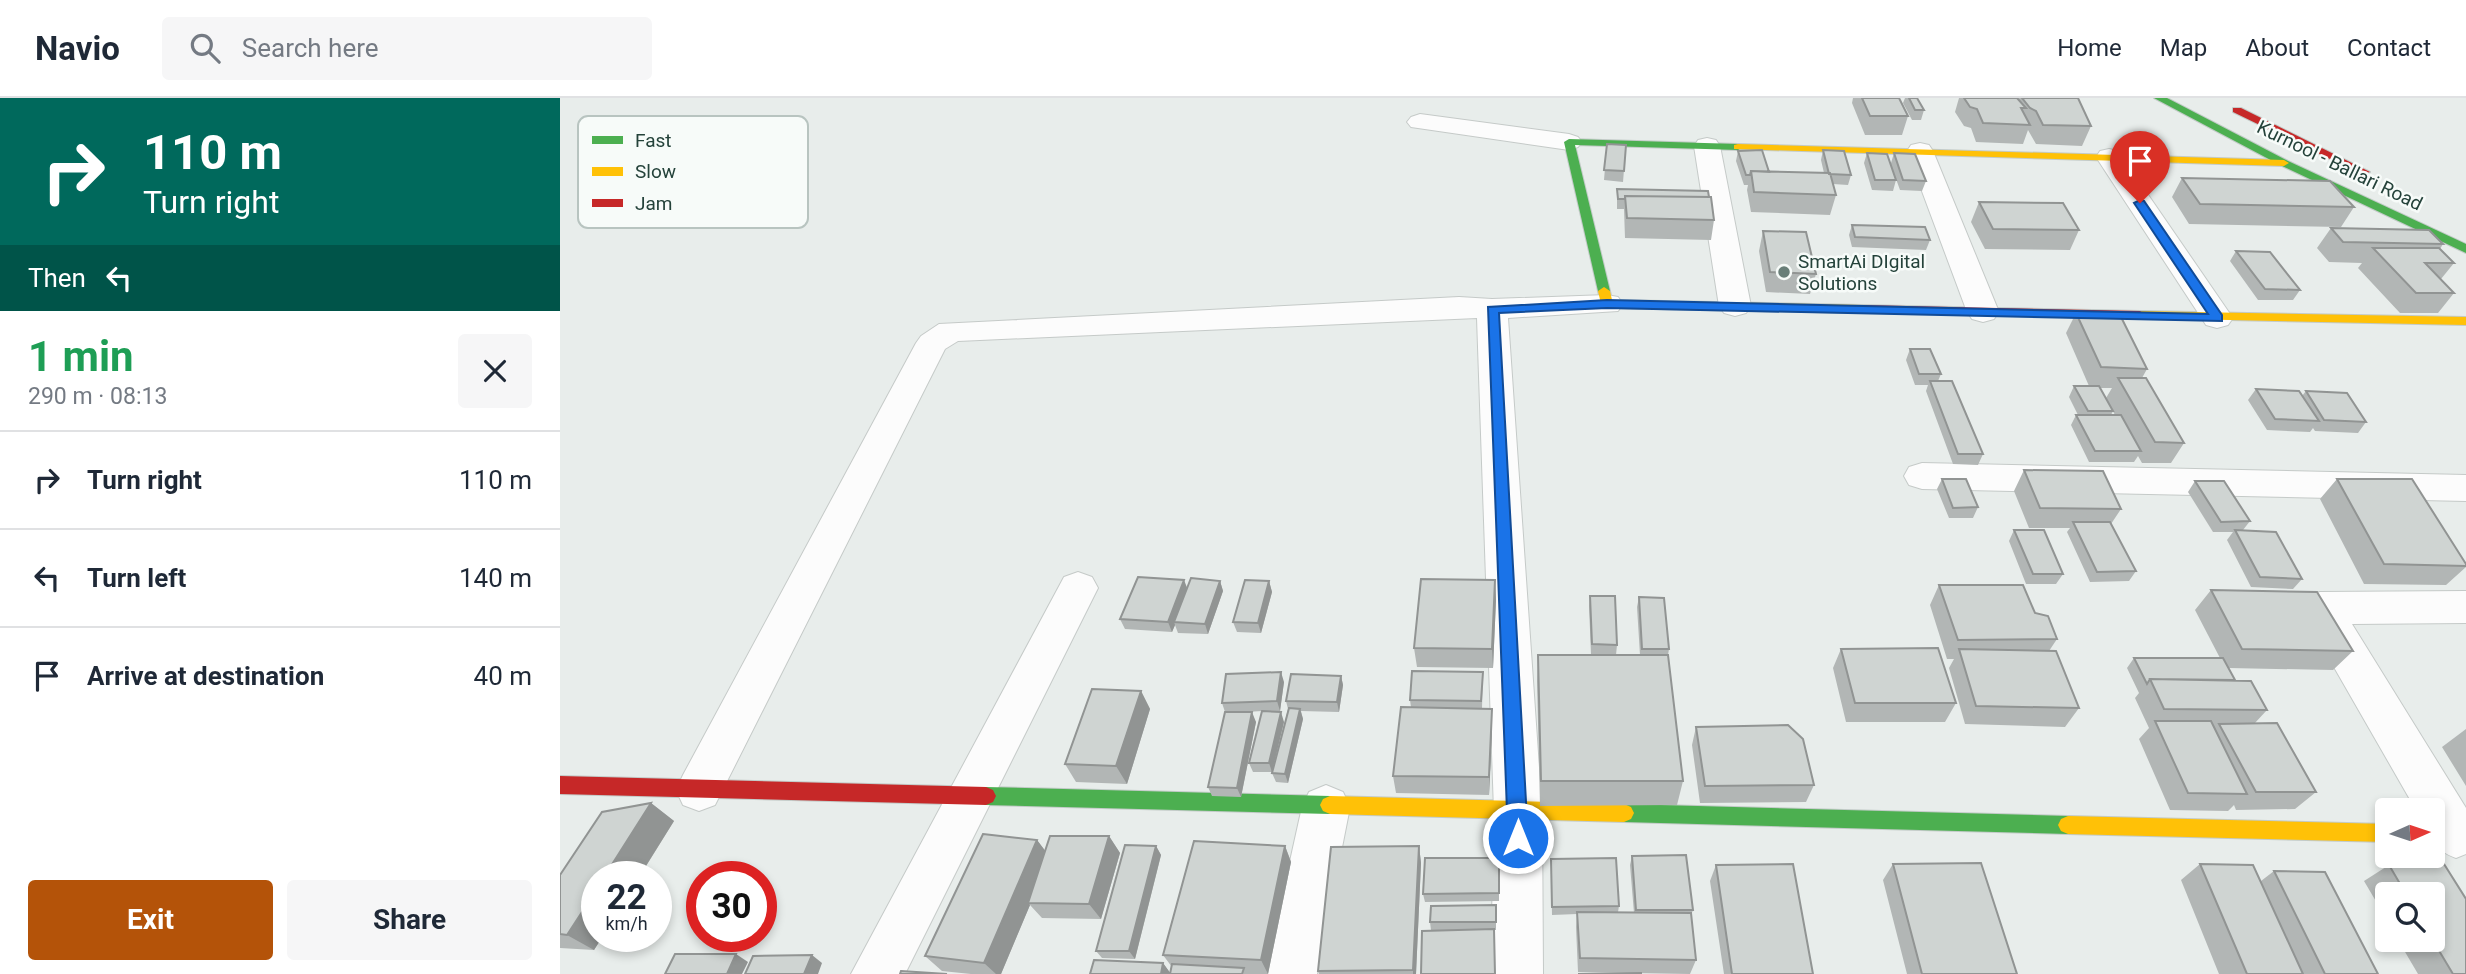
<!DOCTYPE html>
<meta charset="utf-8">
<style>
:root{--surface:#fff;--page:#f6f6f7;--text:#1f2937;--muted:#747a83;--line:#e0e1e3;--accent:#b45309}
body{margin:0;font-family:Roboto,sans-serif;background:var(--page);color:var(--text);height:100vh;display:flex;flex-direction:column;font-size:26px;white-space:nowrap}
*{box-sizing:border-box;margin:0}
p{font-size:23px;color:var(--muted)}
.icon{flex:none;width:38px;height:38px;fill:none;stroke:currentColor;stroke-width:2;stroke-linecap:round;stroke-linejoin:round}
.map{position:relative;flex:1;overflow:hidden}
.drawer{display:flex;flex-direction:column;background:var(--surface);width:560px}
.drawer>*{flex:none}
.banner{background:#00695c;color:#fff;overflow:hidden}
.needle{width:46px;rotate:87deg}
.tools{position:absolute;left:1815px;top:700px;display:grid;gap:14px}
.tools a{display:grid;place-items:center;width:70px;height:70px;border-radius:7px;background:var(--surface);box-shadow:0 4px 10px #0003;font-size:35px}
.speed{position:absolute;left:21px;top:763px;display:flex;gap:14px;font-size:35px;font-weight:700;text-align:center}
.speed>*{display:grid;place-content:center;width:91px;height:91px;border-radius:50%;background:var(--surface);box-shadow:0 4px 10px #0003;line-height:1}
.speed small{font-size:18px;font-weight:400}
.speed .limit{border:10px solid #d22;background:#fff;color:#111}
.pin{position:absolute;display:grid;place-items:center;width:60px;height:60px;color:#fff;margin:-72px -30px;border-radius:50% 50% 50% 0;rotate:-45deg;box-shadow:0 0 7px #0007}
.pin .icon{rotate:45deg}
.me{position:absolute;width:77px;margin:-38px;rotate:0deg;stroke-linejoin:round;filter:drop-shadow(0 0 5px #0008)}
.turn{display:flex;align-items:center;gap:24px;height:147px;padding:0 28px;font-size:32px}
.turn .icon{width:91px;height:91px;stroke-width:2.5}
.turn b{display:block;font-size:49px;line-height:60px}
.then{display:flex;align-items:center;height:66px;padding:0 28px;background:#0003;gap:14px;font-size:26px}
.round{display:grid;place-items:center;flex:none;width:74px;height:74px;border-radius:7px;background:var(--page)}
.head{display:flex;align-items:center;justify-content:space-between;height:119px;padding:0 28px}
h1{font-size:42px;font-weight:700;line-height:52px;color:#1e9e55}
.cta{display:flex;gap:14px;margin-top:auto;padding:14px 28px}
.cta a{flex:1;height:80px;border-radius:7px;background:var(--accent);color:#fff;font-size:28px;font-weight:700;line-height:80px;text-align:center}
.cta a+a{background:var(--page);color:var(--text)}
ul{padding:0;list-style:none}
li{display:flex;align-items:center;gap:21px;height:98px;padding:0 28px;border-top:2px solid var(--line)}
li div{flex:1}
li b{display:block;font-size:26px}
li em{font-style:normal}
header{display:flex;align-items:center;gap:42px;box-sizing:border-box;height:98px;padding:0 35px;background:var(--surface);border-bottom:2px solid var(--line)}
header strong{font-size:33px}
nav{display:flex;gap:38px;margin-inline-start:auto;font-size:24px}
.search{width:490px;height:63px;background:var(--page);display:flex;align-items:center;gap:18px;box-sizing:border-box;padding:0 24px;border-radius:7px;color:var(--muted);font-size:26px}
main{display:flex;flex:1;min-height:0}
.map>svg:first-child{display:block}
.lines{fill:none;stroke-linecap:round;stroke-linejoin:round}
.street-casing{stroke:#c5cac8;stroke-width:2}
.fast-casing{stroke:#c3cbc8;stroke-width:2}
.slow-casing{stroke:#c3cbc8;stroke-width:2}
.jam-casing{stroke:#c3cbc8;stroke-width:2}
.street{fill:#fcfcfc;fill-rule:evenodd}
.fast{fill:#4caf50;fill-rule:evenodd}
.slow{fill:#ffc107;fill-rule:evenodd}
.jam{fill:#c62828;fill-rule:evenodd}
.wall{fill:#b2b6b5;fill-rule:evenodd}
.shaded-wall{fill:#919493}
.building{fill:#cfd4d2;stroke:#919493;stroke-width:2}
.route{fill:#1a73e8;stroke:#114b97;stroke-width:2}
.poi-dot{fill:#697e78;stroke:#f7fbf9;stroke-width:2.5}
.labels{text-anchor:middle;stroke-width:5;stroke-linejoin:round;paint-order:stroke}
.far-street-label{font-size:19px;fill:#24423a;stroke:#f7fbf9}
.far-poi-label{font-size:19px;fill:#24423a;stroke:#f7fbf9;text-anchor:start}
.key{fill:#f7fbf9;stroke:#b8c4c0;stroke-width:2}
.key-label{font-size:19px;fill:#24423a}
</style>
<header>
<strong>Navio</strong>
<div class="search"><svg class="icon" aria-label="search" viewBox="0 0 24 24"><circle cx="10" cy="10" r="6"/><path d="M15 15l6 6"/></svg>Search here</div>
<nav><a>Home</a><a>Map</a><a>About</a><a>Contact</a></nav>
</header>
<main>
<section class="drawer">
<div class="banner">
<div class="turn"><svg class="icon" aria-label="right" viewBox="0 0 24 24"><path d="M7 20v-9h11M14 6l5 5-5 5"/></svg><div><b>110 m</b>Turn right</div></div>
<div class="then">Then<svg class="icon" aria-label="left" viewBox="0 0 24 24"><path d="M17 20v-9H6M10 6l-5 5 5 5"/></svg></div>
</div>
<div class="head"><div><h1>1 min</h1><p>290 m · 08:13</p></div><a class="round"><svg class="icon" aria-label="close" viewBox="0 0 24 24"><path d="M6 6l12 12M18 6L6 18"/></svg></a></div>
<ul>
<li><svg class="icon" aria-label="right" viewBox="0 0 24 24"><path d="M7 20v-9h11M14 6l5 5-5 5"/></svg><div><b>Turn right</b></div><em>110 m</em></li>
<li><svg class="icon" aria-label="left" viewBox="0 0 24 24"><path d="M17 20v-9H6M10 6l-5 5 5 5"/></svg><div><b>Turn left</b></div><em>140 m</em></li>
<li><svg class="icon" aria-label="arrive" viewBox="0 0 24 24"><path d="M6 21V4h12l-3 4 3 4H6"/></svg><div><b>Arrive at destination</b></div><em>40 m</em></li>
</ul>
<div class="cta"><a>Exit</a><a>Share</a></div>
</section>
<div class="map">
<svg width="1906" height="876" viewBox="0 0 1906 876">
<rect width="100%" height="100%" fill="#e8edeb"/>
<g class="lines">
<defs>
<path id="street" d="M860 16 1009 36 1018 39 1022 44 1018 49 1009 52 851 29 847 24 851 19Z
M1147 40 1156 42 1160 48 1191 208 1186 215 1175 218 1164 215 1159 208 1134 48 1138 42Z
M1360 45 1369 47 1373 53 1439 214 1434 221 1423 224 1412 221 1407 214 1347 53 1351 47Z
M1549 51 1558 53 1668 213 1673 220 1668 227 1657 230 1646 227 1536 59 1540 53Z
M1047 197 1058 199 1063 206 1058 213 948 220 982 713 983 876H931L934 713 917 220 398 243 385 251 155 707 139 713 123 707 116 692 123 677 356 245 361 238 379 226 899 199 932 201Z
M1362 365 1906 377V403L1362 391 1349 387 1344 378 1349 369Z
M518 474 532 479 538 490 345 876H291L504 479Z
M1906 493V525L1792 526 1906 710V756L1896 760C1868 749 1872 739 1872 712H1856L1740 510 1746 498 1760 494Z
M766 687 783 694 790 709 757 876H705L742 709 749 694Z"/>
<path id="fast" d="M1594 0H1607L1728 63 1906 146V155L1720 67Z
M1009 41 1178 46 1183 49 1178 52 1015 47 1050 193 1044 197 1038 193 1004 44Z
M426 689 770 698 777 701 780 707 777 713 770 716 426 707 419 704 416 698 419 692Z
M1064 706 1508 718 1515 721 1518 727 1515 733 1508 736 1064 724 1057 721 1054 715 1057 709Z"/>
<path id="slow" d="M1178 46 1724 62 1729 65 1724 68 1174 51V47Z
M1044 189 1050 193 1052 202 1301 207 1307 211 1301 215 1047 210 1041 206 1038 193Z
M1580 213 1906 219V227L1575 220V214Z
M770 698 1064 706 1071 709 1074 715 1071 721 1064 724 770 716 763 713 760 707 763 701Z
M1508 718 1827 726V744L1508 736 1501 733 1498 727 1501 721Z"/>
<path id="jam" d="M1673 10H1681L1810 74 1801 76 1673 14Z
M1301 207 1580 213 1586 217 1580 221 1296 214 1295 211Z
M0 678 426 689 433 692 436 698 433 704 426 707 0 696Z"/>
</defs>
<use href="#street" class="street-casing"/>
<use href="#fast" class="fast-casing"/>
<use href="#slow" class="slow-casing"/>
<use href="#jam" class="jam-casing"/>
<use href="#street" class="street"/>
<use href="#fast" class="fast"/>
<use href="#slow" class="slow"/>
<use href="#jam" class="jam"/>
</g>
<path class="wall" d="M1293 0H1339L1348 18 1342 37H1305L1292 5Z
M1345 0H1357L1364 12 1361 22H1352L1343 5Z
M1399 0H1457L1458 1V0H1518L1531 28 1522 48 1476 46 1468 32 1463 46 1416 44 1411 30 1404 28 1395 14Z
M1047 46 1066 47 1063 84 1044 82Z
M1263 52 1291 77 1288 87 1273 86 1276 97 1270 117 1191 114 1187 92 1188 87H1184L1176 63 1178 53 1209 74 1264 75 1261 62Z
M1307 55 1331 65 1334 55 1366 83 1362 93 1340 92 1331 67 1336 82 1333 93 1312 92 1304 65Z
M1622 80 1794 109 1781 129 1629 126 1612 99Z
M1057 91 1154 122 1151 142 1065 140 1064 111H1057Z
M1419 104 1519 132 1510 152 1425 151 1411 124Z
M1292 127 1370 142 1366 152 1292 149 1289 137Z
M1771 130 1883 146 1880 151 1894 165 1881 181 1894 195 1878 215H1840L1798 170 1802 165 1769 164 1757 150Z
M1203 133 1256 176 1250 196 1206 194 1199 153Z
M1676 153 1740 192 1733 202H1698L1670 163Z
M1516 215 1587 271 1582 280 1624 345 1611 365H1582L1578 358 1574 364H1529L1511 327 1516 317H1518L1509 299 1514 288H1529L1506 235ZM1540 290H1552L1546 300 1555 317H1551L1553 313Z
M1350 251 1381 276 1378 283 1423 356 1418 367 1393 366 1366 293 1368 287H1355L1346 262Z
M1696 291 1742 298 1746 293 1806 324 1798 335 1755 333 1753 330 1750 334 1707 332 1688 302Z
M1464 372 1561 411 1551 426 1576 473 1569 483 1530 484 1507 434 1510 430H1469L1454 393Z
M1382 381 1418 409 1413 420H1389L1377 391Z
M1777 381 1906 466V469L1886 487 1804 486 1760 401Z
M1635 383 1690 423 1683 432 1742 481 1733 491 1691 489 1667 442 1673 434H1653L1628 394Z
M1454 432 1503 476 1496 486H1466L1449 443Z
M935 482 936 502 933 570 857 569 854 550Z
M660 483 663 493 648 536 618 535 615 527 612 534 565 531 560 521 627 490Z
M709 483 712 494 701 535 677 534 673 524Z
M1379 487 1475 515 1497 541 1489 553 1519 610 1505 629 1405 626 1389 570 1394 561H1387L1370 507Z
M1651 492 1793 553 1773 572 1669 570 1675 582 1707 612 1694 626 1756 694 1735 711 1676 712 1674 707 1668 713 1610 712 1579 641 1589 630 1575 600 1579 595 1567 570 1574 560H1660L1635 512Z
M1030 498 1057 547 1056 557 1031 556 1029 508Z
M1079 499 1109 551 1108 557 1123 683 1117 707 980 708 977 583 978 557H1080L1077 509Z
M1281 551 1396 605 1385 624H1286L1273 570Z
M923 574 922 610 932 629 929 697 836 695 833 678 851 609 850 602Z
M781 578 783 587 779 614 741 613 743 621 728 685 716 684 712 675 728 611 726 603Z
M724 584 720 613H708L724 624 712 674H693L689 665 702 613 686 614 696 624 681 699 652 698 648 689 665 614 662 605Z
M581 593 590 611 567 686 516 684 505 666Z
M1136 629 1254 687 1246 704 1140 705 1132 647Z
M1906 631V688L1882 649Z
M91 705 114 723 34 852 0 850V777Z
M549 738 560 755 541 821 482 820 470 807 441 876H411L382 873 365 858 477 742 485 753Z
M596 748 601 757 575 861 542 860 536 853Z
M725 748 731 764 708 876H530L603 865 610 875 612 869 603 857Z
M859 748 861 765 856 876H759L758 873Z
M1072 758 1133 812 1131 817 1136 862 1130 876 1018 874 1016 829 1017 816 992 817 991 761 1059 808 1058 814 1074 815 1070 767Z
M939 760V803L865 804 863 796Z
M1333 766 1457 876H1347L1323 782Z
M1640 766 1701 783 1714 773 1818 876H1659L1621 782Z
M1884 766 1906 801V876H1858L1838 842H1872V796H1827V822L1804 783 1829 767Z
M1156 767 1253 876H1164L1150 783Z
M936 807V832H871L870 824Z"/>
<path class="shaded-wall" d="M624 482 628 492 614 524 615 527 612 534 608 524Z
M935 482 936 502 933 570 932 551Z
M660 483 663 493 648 536 645 526Z
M709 483 712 494 701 535 698 525Z
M721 574 724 584 720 613 717 603Z
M781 578 783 587 779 614 777 604Z
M581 593 590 611 567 686 556 668Z
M740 611 743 621 728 685 725 676Z
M932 611V629L929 697V679Z
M692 614 696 624 681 699 677 690Z
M721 614 724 624 712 674 709 665Z
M91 705 114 723 79 779H44Z
M549 738 560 755 541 821 529 806Z
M477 742 490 759 468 805 470 807 441 876H436L424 865Z
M596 748 601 757 575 861 569 853Z
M725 748 731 764 708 876 701 862Z
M859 748 861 765 856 876H853V872Z
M37 791V838H43L34 852 7 837Z
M176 856 188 864 182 876H167Z
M252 857 262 865 258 876H244Z
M603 865 611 876H601Z"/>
<path class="building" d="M1302 0H1339L1348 18H1310Z
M1349 0H1357L1364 12H1355Z
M1404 0H1457L1466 10H1461L1470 27 1423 25 1417 11 1410 9Z
M1462 0H1518L1531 28 1483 27 1476 13 1470 10Z
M1047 46 1066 47 1064 73 1044 72Z
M1202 52 1209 74 1191 73 1190 77H1186L1178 53Z
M1263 52 1284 53 1291 77 1269 76Z
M1307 55 1327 56 1336 82H1315Z
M1334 55 1355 56 1366 83 1343 82Z
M1191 73 1270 75 1276 97 1194 94Z
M1622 80 1770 83 1794 109 1640 106Z
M1057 91 1148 93 1149 99 1065 98V101H1058Z
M1065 98 1151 99 1154 122 1067 120Z
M1419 104 1503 105 1519 132 1433 131Z
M1292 127 1365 129 1370 142 1295 139Z
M1771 130 1869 132 1883 146 1783 144Z
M1203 133 1246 134 1256 176 1210 174Z
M1813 150H1879L1894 165H1865L1894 195H1856Z
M1676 153 1710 154 1740 192 1705 191Z
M1516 215 1560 217 1587 271 1541 269Z
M1350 251H1370L1381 276H1359Z
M1558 280H1586L1624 345 1595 344Z
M1370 283H1392L1423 356H1398Z
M1514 288H1539L1553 313H1528Z
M1696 291 1739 293 1759 323 1715 321Z
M1746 293 1787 295 1806 324 1764 322Z
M1516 317H1561L1581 353H1535Z
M1464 372 1543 373 1561 411 1480 410Z
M1382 381H1406L1418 409 1393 410Z
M1777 381H1852L1906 466V468L1824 466Z
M1635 383H1664L1690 423 1661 424Z
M1513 424H1550L1576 473 1537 474Z
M1454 432H1484L1503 476H1473Z
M1675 432 1716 434 1742 481 1700 479Z
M578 479 624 482 608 524 560 521Z
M631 480 660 483 645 526 614 524Z
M861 481 935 482 932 551 854 550Z
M685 482 709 483 698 525 673 524Z
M1379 487H1463L1475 515 1488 518 1497 541 1398 542Z
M1651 492 1757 494 1793 553 1682 551Z
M1030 498H1055L1057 547 1032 546Z
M1079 499 1104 500 1109 551H1082Z
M1378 550 1396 605H1295L1281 551Z
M1399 551 1496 553 1519 610 1416 608Z
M978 557H1108L1123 683H981Z
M1574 560H1663L1675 582 1590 581 1587 586Z
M852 573 923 574 921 603 850 602Z
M721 574 717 603 662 605 666 576Z
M731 576 781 578 777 604 726 603Z
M1590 581 1691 583 1707 612 1604 611Z
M532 591 581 593 556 668 505 666Z
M841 609 932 611 929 679 833 678Z
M729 610 740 611 725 676 712 675Z
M702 613 721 614 709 665H689Z
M665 614H692L677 690 648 689Z
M1595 623H1651L1687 696 1628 695Z
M1717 625 1756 694H1696L1659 626Z
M1228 627 1243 641 1254 687 1145 688 1136 629Z
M91 705 44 779H37V791L7 837 0 836V777L42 714Z
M423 736 477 742 424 865 365 858Z
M490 738H549L529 806 468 805Z
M634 743 725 748 701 862 603 857Z
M565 747 596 748 569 853H536Z
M859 748 853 872 758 873 771 749Z
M1126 757 1133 812H1076L1072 758Z
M865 760H939V795L863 796Z
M1056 760 1059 808 992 809 991 761Z
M1421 765 1457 876H1362L1333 766Z
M1233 766 1253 876H1172L1156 767Z
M1640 766 1693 767 1743 876H1687Z
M1884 766 1906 801V876H1893L1872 841V796H1846L1829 767Z
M1714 773 1765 774 1818 876H1765Z
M936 807V824H870L871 808Z
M1017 814 1131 815 1136 862 1020 860Z
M934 831 935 876H861L862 833Z
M115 856H176L167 876H105Z
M252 857 244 876H185L193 858Z
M534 862 603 865 601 876H530Z
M612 866 684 870 682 876H610Z
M341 873 387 876H340Z
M1081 875V876H1018Z"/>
<path class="route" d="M1580 102 1584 103 1662 217V223L1047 210 939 215 968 740 965 747 958 750 951 747 948 740 928 209 1047 202 1648 216 1574 105Z"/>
<circle class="poi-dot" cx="1224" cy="174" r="7"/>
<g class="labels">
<g class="far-street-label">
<text transform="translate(1780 67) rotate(26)" y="7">Kurnool - Ballari Road</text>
</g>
<g class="far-poi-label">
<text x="1238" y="170">SmartAi DIgital<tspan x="1238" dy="22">Solutions</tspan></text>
</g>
</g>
<rect x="18" y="18" width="230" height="112" rx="10" class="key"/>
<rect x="32" y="38" width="31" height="8" fill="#4caf50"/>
<rect x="32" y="69" width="31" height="9" fill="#ffc107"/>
<rect x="32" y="101" width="31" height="8" fill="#c62828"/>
<g class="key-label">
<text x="75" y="49">Fast</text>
<text x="75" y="80">Slow</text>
<text x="75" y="112">Jam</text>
</g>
</svg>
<div class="tools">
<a><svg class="needle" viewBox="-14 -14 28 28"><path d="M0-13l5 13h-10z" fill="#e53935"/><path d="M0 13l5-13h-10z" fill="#747a83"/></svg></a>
<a><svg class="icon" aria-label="search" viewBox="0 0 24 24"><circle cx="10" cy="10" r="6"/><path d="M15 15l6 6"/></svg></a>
</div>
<div class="speed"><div>22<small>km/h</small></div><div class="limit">30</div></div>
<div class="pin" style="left:1580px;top:105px;background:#d93025"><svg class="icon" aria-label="arrive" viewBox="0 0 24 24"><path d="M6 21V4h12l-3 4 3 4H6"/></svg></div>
<svg class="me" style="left:958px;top:740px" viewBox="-20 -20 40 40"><circle r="17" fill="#1a73e8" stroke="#fff" stroke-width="3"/><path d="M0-11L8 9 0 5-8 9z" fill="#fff"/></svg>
</div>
</main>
